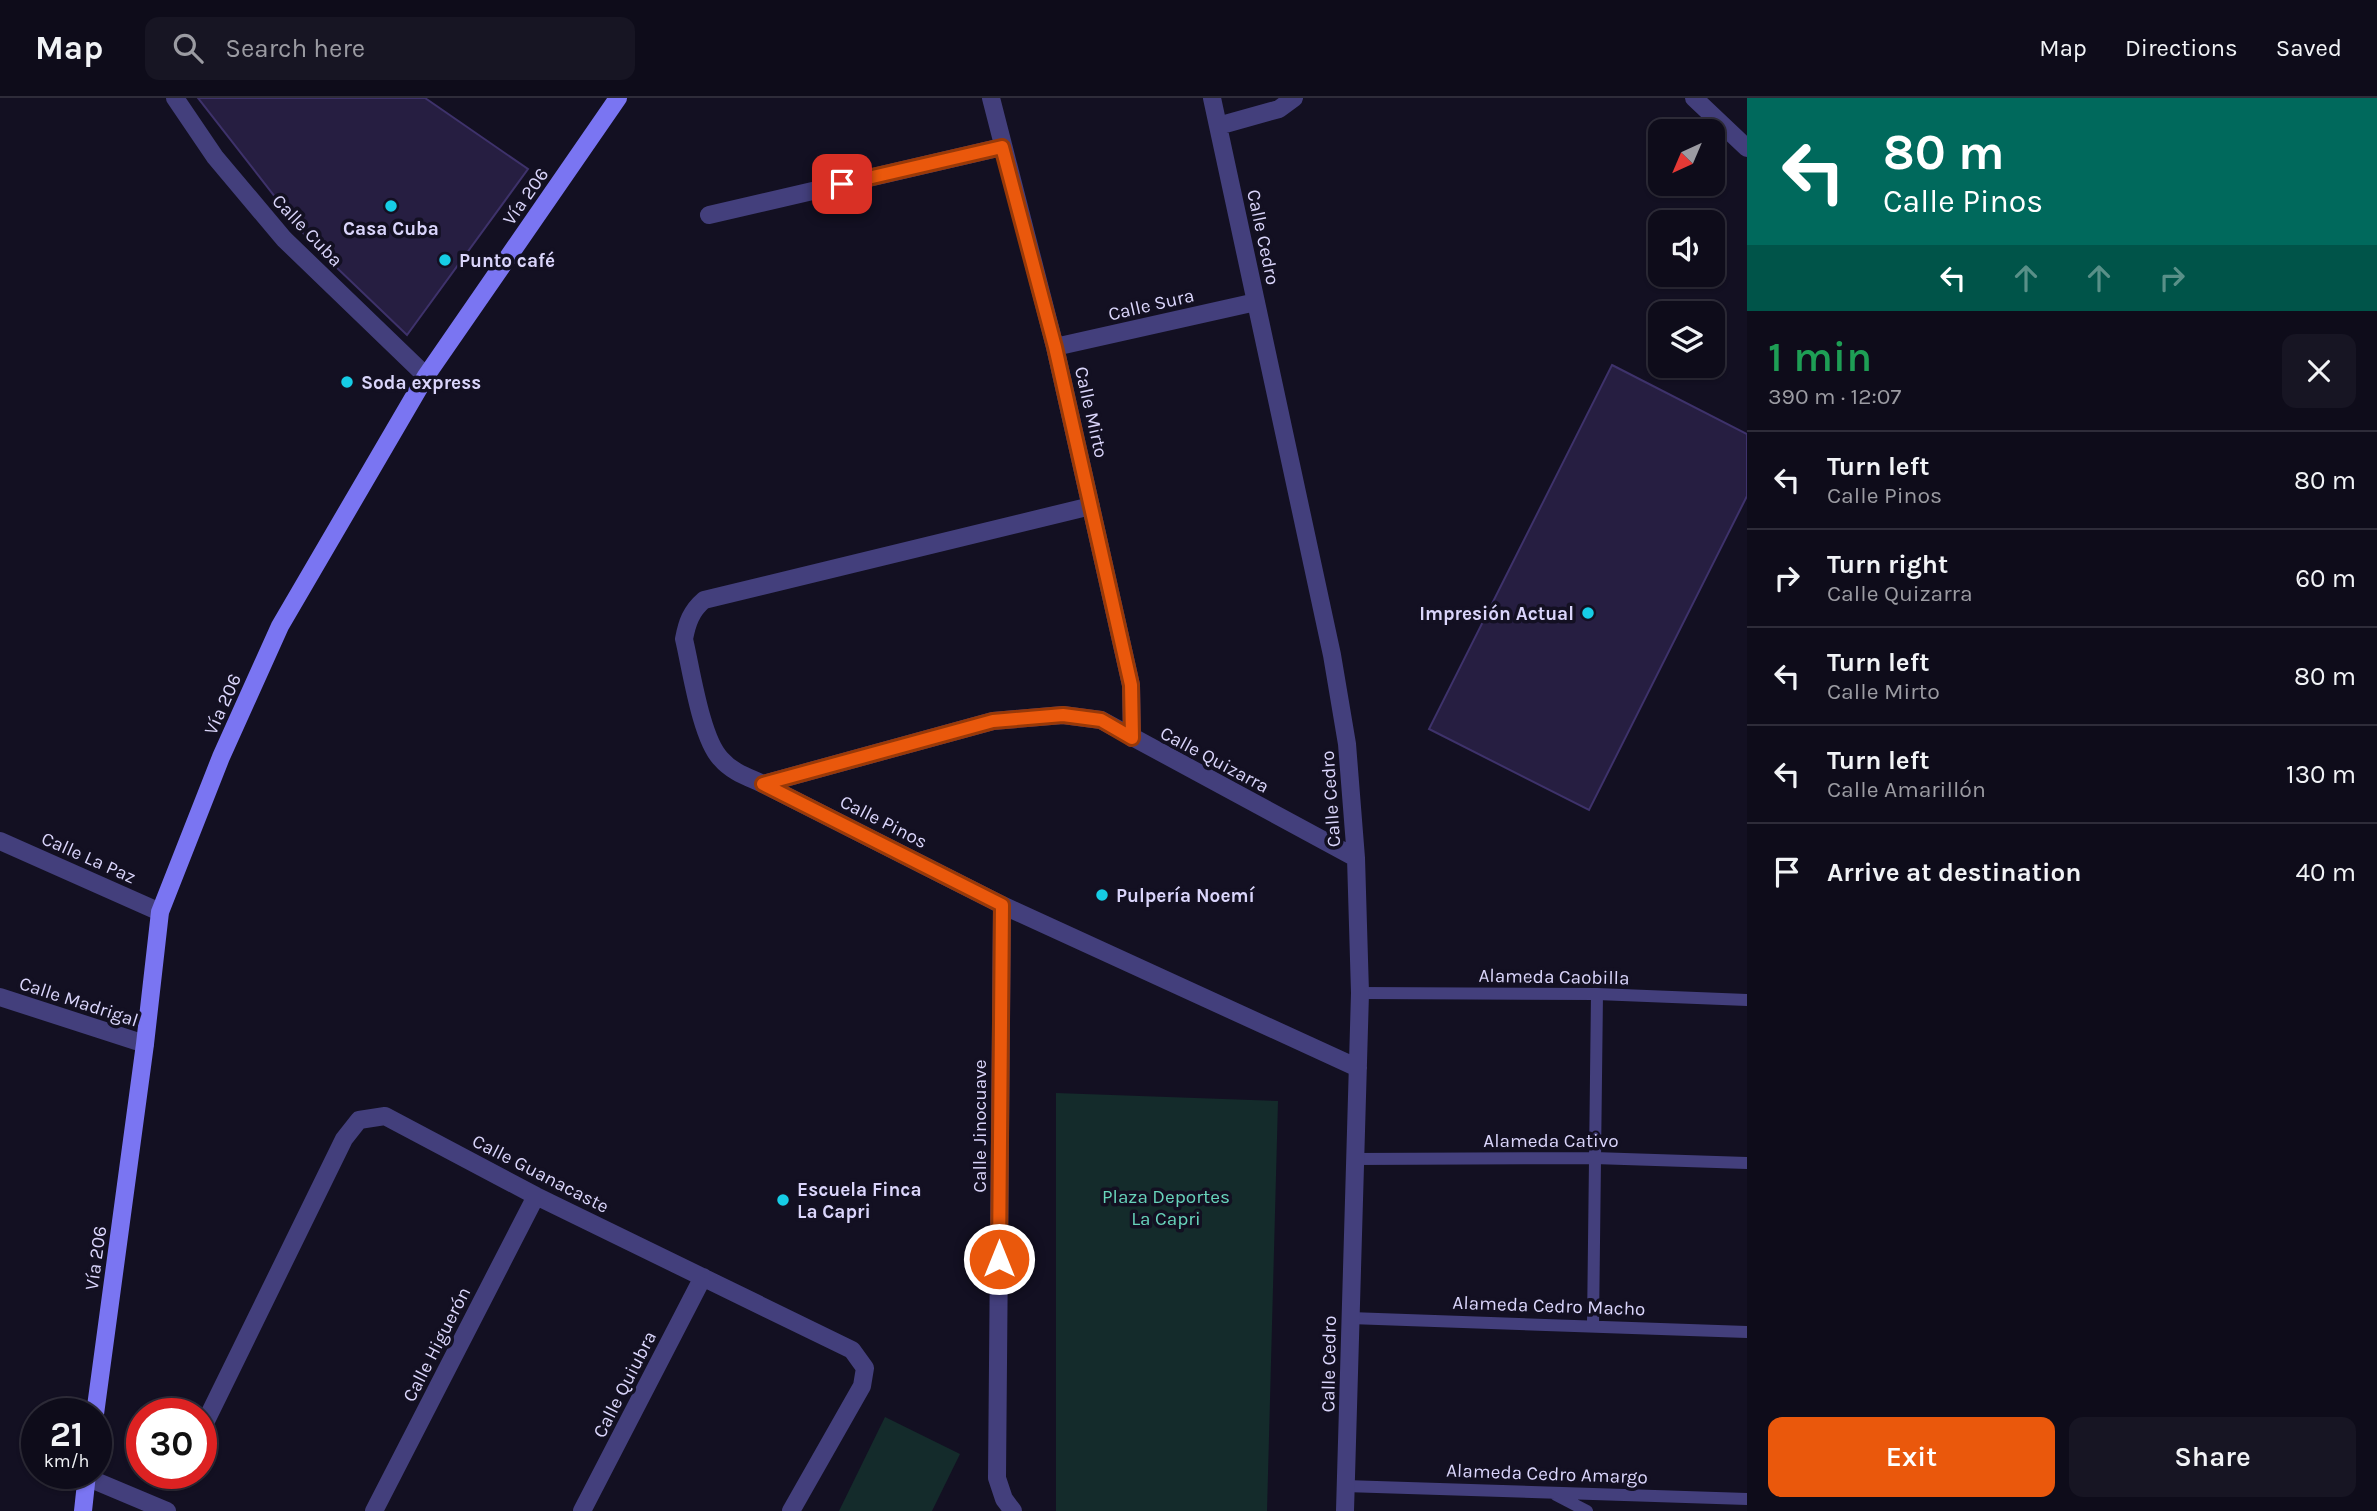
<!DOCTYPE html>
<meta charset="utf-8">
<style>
:root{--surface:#0e0c1a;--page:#171523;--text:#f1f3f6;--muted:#9b9ba2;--line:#2e2c39;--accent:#ea580c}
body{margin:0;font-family:Karla,sans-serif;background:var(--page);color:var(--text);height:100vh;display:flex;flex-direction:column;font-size:26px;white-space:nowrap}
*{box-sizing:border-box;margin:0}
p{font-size:23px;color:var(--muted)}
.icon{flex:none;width:38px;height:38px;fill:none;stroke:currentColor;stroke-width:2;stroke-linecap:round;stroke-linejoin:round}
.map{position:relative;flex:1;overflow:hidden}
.panel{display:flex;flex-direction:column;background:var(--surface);width:630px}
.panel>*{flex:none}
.guide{background:#00695c;color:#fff;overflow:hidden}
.needle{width:46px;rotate:224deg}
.tools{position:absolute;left:1648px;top:21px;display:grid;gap:14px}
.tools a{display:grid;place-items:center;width:77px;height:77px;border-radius:14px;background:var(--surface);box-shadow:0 2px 5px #0004,0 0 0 2px var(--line);font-size:35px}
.speed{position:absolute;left:21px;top:1300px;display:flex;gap:14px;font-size:35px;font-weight:700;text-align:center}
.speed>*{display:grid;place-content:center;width:91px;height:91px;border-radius:50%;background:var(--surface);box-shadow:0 2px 5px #0004,0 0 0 2px var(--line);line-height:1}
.speed small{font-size:18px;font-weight:400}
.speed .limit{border:10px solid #d22;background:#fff;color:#111}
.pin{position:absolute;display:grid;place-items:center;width:60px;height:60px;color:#fff;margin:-30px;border-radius:14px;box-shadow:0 4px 10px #0006}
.me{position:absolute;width:77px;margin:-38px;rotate:0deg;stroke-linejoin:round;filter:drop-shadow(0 0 5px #0008)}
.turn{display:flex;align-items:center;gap:24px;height:147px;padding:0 21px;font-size:32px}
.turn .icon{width:91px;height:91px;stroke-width:2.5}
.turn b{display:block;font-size:49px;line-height:60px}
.lanes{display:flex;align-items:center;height:66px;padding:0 21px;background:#0003;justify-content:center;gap:35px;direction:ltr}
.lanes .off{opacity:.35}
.round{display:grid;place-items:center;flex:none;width:74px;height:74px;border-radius:14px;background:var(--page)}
.headline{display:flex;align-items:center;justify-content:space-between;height:119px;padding:0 21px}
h1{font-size:42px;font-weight:600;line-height:52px;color:#1e9e55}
.action{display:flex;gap:14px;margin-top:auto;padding:14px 21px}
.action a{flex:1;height:80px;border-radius:14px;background:var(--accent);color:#fff;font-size:28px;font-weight:600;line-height:80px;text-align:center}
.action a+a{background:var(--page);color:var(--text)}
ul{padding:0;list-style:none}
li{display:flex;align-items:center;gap:21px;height:98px;padding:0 21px;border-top:2px solid var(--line)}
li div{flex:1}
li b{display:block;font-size:26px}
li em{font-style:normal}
header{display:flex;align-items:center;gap:42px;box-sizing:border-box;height:98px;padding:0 35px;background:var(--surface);border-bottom:2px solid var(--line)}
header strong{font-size:33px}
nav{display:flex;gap:38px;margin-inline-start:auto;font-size:24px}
.search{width:490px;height:63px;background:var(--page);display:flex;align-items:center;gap:18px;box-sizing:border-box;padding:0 24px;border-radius:14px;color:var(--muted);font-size:26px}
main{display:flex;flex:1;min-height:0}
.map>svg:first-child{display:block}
.green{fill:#142b2b}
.building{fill:#261e41;stroke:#3e326b;stroke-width:2}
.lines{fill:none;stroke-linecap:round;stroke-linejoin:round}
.lane{stroke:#433f7c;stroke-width:12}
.street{stroke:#433f7c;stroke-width:18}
.secondary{stroke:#7a75f2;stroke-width:18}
.route-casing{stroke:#983908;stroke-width:18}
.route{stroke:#ea580c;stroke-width:12}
.poi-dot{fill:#16cde6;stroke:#131022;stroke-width:2.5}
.labels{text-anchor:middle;stroke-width:7;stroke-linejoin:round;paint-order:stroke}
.street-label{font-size:19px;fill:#dad5fb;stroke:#131022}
.poi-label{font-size:19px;font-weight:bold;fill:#dad5fb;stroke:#131022;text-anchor:start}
.park-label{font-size:19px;fill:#68d4bb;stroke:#131022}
</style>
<header>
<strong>Map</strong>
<div class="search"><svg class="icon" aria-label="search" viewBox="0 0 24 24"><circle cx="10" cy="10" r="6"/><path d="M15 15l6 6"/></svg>Search here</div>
<nav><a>Map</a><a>Directions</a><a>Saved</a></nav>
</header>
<main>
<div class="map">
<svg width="1747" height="1413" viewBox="0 0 1747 1413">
<rect width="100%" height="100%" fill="#131022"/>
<path class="green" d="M1056 995 1278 1003 1267 1413H1056Z
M885 1319 960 1356 932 1413H839Z"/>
<path class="building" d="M198 0H425L528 71 407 237 311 145Z
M1612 267 1747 336V398L1589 712 1429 631Z"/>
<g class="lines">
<path class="lane" d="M1360 895 1597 896 1747 902
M1354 1061 1594 1060 1747 1065
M1350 1220 1747 1234
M1593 1227 1597 896
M1345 1388 1747 1401
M1556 1397 1587 1413"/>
<path class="street" d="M175 0 215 59 284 141 426 278
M991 0 1055 249 1131 587 1132 640
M1212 0 1332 557 1347 646 1356 760 1360 895 1345 1413
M1694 0 1747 50
M1218 28 1279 11 1294 0
M709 117 1002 49
M1055 249 1256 204
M1091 408 704 502C691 513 687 525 684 541 691 570 701 641 721 661 732 674 748 679 763 686L1002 807 1358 970
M763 686 993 623 1063 617 1101 622 1356 760
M0 743 160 814
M1002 807 997 1380 1004 1401 1013 1413
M0 899 145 946
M201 1333 344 1041 359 1022 385 1018 536 1098 852 1252 865 1270 862 1288 791 1413
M86 1379 167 1413
M374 1413 536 1098
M582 1413 703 1179"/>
<path class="secondary" d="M95 1316 145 946 160 814 221 659 280 528 426 278 618 0
M83 1413 87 1376"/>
</g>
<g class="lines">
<defs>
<path id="route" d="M842 86 1002 49 1055 249 1131 587 1132 640 1101 622 1063 617 993 623 763 686 1002 807 999 1161"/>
</defs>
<use href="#route" class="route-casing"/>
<use href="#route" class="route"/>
</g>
<g class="poi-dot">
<circle cx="391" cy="108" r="7"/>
<circle cx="445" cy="162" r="7"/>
<circle cx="347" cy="284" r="7"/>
<circle cx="1588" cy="515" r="7"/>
<circle cx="1102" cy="797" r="7"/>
<circle cx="783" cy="1102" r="7"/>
</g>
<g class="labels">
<g class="street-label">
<text transform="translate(525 98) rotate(-55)" y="7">Vía 206</text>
<text transform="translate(308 132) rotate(46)" y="7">Calle Cuba</text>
<text transform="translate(1264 139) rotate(78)" y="7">Calle Cedro</text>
<text transform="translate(1151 206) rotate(-13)" y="7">Calle Sura</text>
<text transform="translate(1092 314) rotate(77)" y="7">Calle Mirto</text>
<text transform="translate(222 606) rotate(-66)" y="7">Vía 206</text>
<text transform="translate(1215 661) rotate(28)" y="7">Calle Quizarra</text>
<text transform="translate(1330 701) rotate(-94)" y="7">Calle Cedro</text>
<text transform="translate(884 723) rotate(27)" y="7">Calle Pinos</text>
<text transform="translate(89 759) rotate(24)" y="7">Calle La Paz</text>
<text transform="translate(1554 878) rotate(1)" y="7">Alameda Caobilla</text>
<text transform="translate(79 903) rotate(18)" y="7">Calle Madrigal</text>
<text transform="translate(979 1028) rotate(-90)" y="7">Calle Jinocuave</text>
<text x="1551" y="1049">Alameda Cativo</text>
<text transform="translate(541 1075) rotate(27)" y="7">Calle Guanacaste</text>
<text transform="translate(95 1160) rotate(-82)" y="7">Vía 206</text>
<text transform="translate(1549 1207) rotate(2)" y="7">Alameda Cedro Macho</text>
<text transform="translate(436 1246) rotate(-63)" y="7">Calle Higuerón</text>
<text transform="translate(1328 1266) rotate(-89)" y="7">Calle Cedro</text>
<text transform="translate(624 1286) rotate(-63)" y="7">Calle Quiubra</text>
<text transform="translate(1547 1375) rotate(2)" y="7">Alameda Cedro Amargo</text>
</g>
<g class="poi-label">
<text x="391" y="137" text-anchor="middle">Casa Cuba</text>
<text x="459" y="169">Punto café</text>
<text x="361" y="291">Soda express</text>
<text x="1574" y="522" text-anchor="end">Impresión Actual</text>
<text x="1116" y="804">Pulpería Noemí</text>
<text x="797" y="1098">Escuela Finca<tspan x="797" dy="22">La Capri</tspan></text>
</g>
<g class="park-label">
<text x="1166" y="1105">Plaza Deportes<tspan x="1166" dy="22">La Capri</tspan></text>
</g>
</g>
</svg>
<div class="tools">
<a><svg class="needle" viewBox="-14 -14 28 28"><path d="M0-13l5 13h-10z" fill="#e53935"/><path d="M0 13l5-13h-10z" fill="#9b9ba2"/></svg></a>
<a><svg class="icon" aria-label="sound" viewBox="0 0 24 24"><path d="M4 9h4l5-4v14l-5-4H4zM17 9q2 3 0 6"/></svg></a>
<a><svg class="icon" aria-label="layers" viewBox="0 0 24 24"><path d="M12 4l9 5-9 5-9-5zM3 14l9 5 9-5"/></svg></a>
</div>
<div class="speed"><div>21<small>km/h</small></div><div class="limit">30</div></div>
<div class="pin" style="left:842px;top:86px;background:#d93025"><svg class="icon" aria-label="arrive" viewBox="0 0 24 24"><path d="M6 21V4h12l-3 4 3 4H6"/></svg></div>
<svg class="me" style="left:999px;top:1161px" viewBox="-20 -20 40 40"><circle r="17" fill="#ea580c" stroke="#fff" stroke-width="3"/><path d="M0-11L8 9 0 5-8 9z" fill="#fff"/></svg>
</div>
<section class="panel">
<div class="guide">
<div class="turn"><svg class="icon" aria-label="left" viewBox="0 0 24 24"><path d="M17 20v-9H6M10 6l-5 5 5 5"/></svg><div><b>80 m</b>Calle Pinos</div></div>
<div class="lanes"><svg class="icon" aria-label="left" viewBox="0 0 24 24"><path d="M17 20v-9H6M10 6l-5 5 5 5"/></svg><svg class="icon off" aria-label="ahead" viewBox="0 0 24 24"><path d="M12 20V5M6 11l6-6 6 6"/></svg><svg class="icon off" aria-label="ahead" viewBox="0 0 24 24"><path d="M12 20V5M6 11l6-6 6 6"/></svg><svg class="icon off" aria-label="right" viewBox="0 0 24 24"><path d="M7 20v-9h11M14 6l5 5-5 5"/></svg></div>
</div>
<div class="headline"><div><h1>1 min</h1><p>390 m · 12:07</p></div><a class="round"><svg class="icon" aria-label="close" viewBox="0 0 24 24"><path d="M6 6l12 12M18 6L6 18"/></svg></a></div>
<ul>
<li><svg class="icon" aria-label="left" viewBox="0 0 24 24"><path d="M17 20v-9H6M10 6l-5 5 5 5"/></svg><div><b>Turn left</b><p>Calle Pinos</p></div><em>80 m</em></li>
<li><svg class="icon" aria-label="right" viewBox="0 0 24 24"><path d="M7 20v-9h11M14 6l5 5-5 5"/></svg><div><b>Turn right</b><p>Calle Quizarra</p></div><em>60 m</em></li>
<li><svg class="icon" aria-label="left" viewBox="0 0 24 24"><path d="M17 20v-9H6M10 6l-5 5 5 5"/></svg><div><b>Turn left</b><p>Calle Mirto</p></div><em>80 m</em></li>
<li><svg class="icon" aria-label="left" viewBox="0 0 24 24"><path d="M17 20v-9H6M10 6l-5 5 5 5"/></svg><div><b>Turn left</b><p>Calle Amarillón</p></div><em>130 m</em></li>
<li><svg class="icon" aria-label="arrive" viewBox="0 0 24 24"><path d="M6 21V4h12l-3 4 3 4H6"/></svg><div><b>Arrive at destination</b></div><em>40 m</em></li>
</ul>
<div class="action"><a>Exit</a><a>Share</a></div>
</section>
</main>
